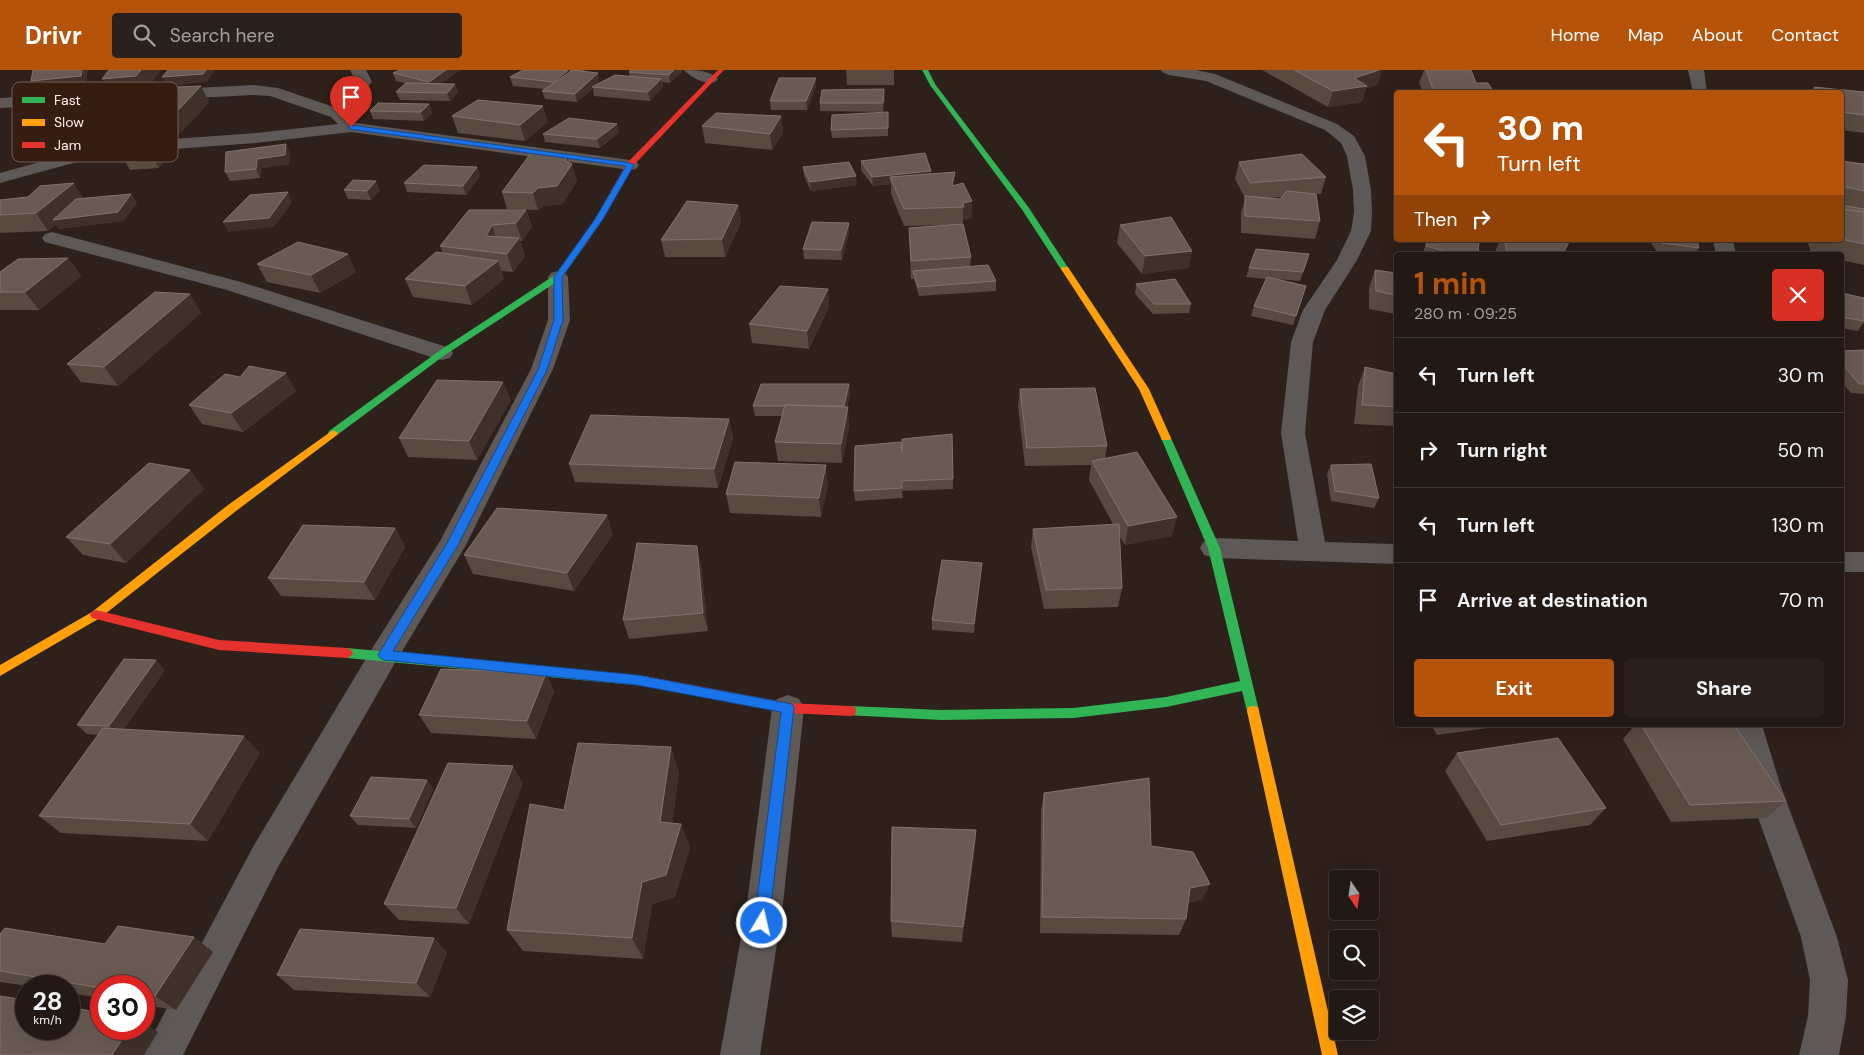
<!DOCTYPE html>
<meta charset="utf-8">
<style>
:root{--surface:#221814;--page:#2a211d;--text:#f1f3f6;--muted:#a2a0a0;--line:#3f3734;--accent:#b45309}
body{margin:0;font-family:"DM Sans",sans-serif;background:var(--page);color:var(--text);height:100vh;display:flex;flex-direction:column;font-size:19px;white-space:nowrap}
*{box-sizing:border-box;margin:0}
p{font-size:16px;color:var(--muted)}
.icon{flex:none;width:28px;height:28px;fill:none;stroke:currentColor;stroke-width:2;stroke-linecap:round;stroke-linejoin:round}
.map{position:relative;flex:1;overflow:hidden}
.panel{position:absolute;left:1394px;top:182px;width:450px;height:475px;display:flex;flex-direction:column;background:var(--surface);border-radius:5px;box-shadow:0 5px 20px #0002,0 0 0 1px var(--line)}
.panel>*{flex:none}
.guide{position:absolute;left:1394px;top:20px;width:450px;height:152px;border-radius:5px;box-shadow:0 5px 20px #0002,0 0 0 1px var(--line);background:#b45309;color:#fff;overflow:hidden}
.needle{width:32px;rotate:167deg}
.buttons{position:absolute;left:1329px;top:800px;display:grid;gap:10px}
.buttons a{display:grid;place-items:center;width:50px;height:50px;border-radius:5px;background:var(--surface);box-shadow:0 5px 20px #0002,0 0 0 1px var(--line);font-size:25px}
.speed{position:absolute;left:15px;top:905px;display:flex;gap:10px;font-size:25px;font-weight:700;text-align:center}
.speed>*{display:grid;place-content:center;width:65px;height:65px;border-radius:50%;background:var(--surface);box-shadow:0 5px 20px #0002,0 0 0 1px var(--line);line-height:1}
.speed small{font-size:12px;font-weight:400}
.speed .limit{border:8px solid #d22;background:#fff;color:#111}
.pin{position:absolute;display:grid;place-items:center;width:42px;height:42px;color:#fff;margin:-51px -21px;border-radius:50% 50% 50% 0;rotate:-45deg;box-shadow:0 0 5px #0007}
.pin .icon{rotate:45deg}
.me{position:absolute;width:55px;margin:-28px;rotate:9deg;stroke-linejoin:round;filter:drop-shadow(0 0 4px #0008)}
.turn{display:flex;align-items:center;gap:18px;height:105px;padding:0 20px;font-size:22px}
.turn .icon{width:65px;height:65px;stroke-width:2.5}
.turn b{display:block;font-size:35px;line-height:42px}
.then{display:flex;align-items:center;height:48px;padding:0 20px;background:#0003;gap:10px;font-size:19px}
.round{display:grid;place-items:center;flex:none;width:52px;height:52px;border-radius:5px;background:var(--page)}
.head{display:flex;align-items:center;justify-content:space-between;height:85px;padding:0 20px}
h1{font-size:30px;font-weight:700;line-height:38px;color:var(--accent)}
.button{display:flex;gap:10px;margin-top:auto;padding:10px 20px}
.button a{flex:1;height:58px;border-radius:5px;background:var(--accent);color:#fff;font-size:20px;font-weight:700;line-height:58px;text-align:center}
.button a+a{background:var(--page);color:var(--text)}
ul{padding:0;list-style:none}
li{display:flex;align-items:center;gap:15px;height:75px;padding:0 20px;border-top:1px solid var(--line)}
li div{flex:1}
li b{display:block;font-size:19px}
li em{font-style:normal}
header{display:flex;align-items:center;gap:30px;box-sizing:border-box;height:70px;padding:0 25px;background:var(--accent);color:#fff}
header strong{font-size:24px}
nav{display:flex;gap:28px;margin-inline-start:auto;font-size:18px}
.search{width:350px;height:45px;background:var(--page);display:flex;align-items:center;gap:12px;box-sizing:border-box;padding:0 18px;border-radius:5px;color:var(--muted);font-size:19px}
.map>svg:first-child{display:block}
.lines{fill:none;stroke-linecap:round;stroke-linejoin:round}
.street{fill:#5e5856;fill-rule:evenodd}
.fast{fill:#30b455;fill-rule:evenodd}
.slow{fill:#ff9f0a;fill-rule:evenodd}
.jam{fill:#e5322d;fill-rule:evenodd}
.wall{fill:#574a41;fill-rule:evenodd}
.shaded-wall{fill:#3f312a}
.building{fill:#695b53;stroke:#80736b}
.route{fill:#1a73e8;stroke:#114b97}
.key{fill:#361d12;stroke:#725c53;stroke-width:1}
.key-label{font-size:14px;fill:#fff0eb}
</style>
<header>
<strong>Drivr</strong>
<div class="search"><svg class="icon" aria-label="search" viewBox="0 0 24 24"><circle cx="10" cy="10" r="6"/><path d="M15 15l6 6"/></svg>Search here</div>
<nav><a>Home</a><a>Map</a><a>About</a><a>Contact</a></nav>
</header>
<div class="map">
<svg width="1864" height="985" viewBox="0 0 1864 985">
<rect width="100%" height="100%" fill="#2e201a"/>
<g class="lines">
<path class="street" d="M350 0H366L372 12 346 44 356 53 630 90 636 91 639 95 636 99 630 100 351 62 256 73 106 84 0 113V103L105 74 256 63 338 54 331 47 270 26 254 25 0 38V28L254 15 278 18 334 37 356 12Z
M684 0C697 0 709 0 718 9L715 12C706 15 691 8 684 0Z
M1161 0H1196L1215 4 1337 54 1354 66 1365 86 1371 120 1372 142 1371 161 1357 190 1325 240 1313 272 1305 363 1325 472 1396 474V494L1214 488 1204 485 1200 478 1204 471 1214 468 1298 471 1281 363 1291 272 1303 240 1337 190 1351 161 1354 142 1353 120 1347 86 1341 73 1325 60 1206 11 1169 5 1164 3Z
M1688 0H1704L1707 22H1693Z
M52 162 241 212 450 278 453 283 450 288 442 290 434 288 227 220 45 172 42 168 45 164Z
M1713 170H1733L1736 185H1716Z
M558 201 565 203 568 207 570 250 553 299 466 475 395 593 277 799 183 985H142L253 777 373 577 440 471 531 299 548 250V207L551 203Z
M1841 482H1864V502H1841Z
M788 625 799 629 804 638 783 834 760 985H720L747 834 772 638 777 629Z
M1730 655H1762L1780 714 1837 867 1848 910 1846 946 1839 985H1799L1808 946 1810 910 1801 867 1746 714Z"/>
<path class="fast" d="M922 0H928L935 14 1029 138 1069 199 1068 201H1062L1023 141 930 15Z
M578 173 585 175 561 209 445 285 337 365H329L328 363 329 361 439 281 555 205Z
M1166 365 1171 368 1220 478 1259 641 1258 645 1253 646 1248 645 1242 621 1166 637 1073 648 941 650 845 645 844 641 845 637 850 636 941 640 1073 638 1166 627 1240 611 1208 478 1161 368Z
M347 578 645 606 649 607 651 611 649 615 645 616 347 588 343 586 341 583 343 580Z"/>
<path class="slow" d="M1062 197H1068L1149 319 1171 368 1170 370H1162L1161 368 1139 319 1061 199Z
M333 360 338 363 337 365 236 441 100 548 0 606V595L92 542 228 435Z
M1253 636 1258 637 1259 641 1338 985H1322L1247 641 1248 637Z"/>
<path class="jam" d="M718 0H724L633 96 603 149 584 177H578L577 175 595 149 627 93Z
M96 540 219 570 347 578 351 580 353 583 351 586 347 588 219 580 92 548 90 545 92 542Z
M645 606 788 633 850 636 855 637 856 641 855 645 850 646 788 643 645 616 641 615 639 611 641 607Z"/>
</g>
<path class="wall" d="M523 0H586L583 2 598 3 599 12 594 16 630 6 629 2H682L670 13 662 12 663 17 650 31 594 26 593 18 577 32 545 29 542 21 545 19 513 16 510 7Z
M846 0H894V15H847Z
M1262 0H1382L1377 15 1366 18 1362 32 1328 37Z
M1424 0H1471L1476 13 1494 22H1423L1419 13Z
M393 3 441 14H455L458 22 450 31 400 30 396 22 405 13 396 11Z
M201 16 209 32 172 72 169 73 174 81 159 98 130 100 125 91 143 74 67 77 56 61 82 51 78 45 163 24 165 29Z
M816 16 807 40H771L770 31Z
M1814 17 1864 23V63L1841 60V22H1810Z
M885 28 883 42 820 41V33Z
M429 34 432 43 424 51 373 49 370 41Z
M888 42V66L832 68 831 60Z
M452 46 548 52 525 71 458 63Z
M781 46 783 63 772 80 705 73 702 56Z
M617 54 619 62 600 78 545 72 543 64Z
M290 83 289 94 261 98 260 108 230 111 225 102Z
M567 86 569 93 577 111 562 134 543 136 538 140 507 139 502 122Z
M861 91 931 104 954 115 972 131V148L963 150V154L971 187 970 197 996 211V221L919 226 914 209H911L909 158 952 155 904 156 891 124V114L873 116 861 100Z
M1841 91 1864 94V195L1841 190V185H1821L1811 183 1807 170H1841Z
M1239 92 1326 107 1321 124H1315L1320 151 1315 169 1241 163V143L1245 128 1235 109ZM1281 127 1280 129 1270 128Z
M477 97 480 106 466 125 407 122 404 113Z
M803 97 857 115 811 121 804 106Z
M344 120H380L371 130 348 129Z
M131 124 137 133 123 151 59 159 56 154 48 161 0 163V130L84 128Z
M738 135 741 152 725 187H665L661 170Z
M526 140 532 157 522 171H520L525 186 513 202 501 201 504 209 472 235 413 227 405 209 443 183 440 176Z
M849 153V162L842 190 804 189 803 179Z
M1120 155 1192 181 1188 198 1142 204 1117 173Z
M1427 170H1479L1478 185H1422Z
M1500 170H1552L1564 182 1572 185H1496L1495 182Z
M1649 170H1697L1699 178 1695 185H1677L1657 182Z
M1309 184 1300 211 1276 209 1306 216 1293 255 1251 246 1254 236 1266 209 1246 207 1249 198Z
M68 188 81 206 39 240H0V202Z
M257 194 356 202 320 223 267 212Z
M1375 200 1396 203V244L1369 239V218Z
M1136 214 1191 234 1189 243 1153 244 1135 224Z
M828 219 829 237 809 279 752 273 749 254Z
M1841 223 1864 228V252L1858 261 1841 258Z
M190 224 201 243 118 316 81 312 67 294Z
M1864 280V324L1851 323 1841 311V281Z
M1365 297 1396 304V356L1354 354 1358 316Z
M849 314 850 324 847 337 849 356 842 393 778 391 775 372 782 346H755L753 336Z
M1020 319 1107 376 1105 389 1172 466 1125 475 1119 465 1122 518 1118 537 1044 539 1031 477 1033 459 1113 454 1089 410 1091 395 1025 396 1018 337Z
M296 321 243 362 202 354 189 335Z
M511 330 477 390 408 387 399 368Z
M729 349 733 368 718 418 575 412 569 394Z
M952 364 953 419 902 421 903 428 855 431 854 421 902 382Z
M1331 395 1379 428 1374 438 1331 431 1327 404Z
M190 400 204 419 126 493 83 485 66 467Z
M828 413 821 447 730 443 726 424Z
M395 458 405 477 375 530 281 526 268 508Z
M613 464 574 521 473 504 464 485Z
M982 493 974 563 932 560V550Z
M701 495 708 561 629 569 623 550Z
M165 600 124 659 260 683 208 771 61 763 39 746 98 665 87 664 77 655Z
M546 603 554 621 536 669 431 663 419 645Z
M1431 655H1510L1437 665Z
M1635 655H1734L1786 731 1766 748 1671 752 1623 669Z
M1457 683 1606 738 1590 755 1487 771 1445 701Z
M679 702 672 753 690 777 675 827 652 834 643 889 523 881 507 860 564 740Z
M427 710 433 719 416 758 358 755 350 746Z
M523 713 469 854 399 850 384 834Z
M1044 723 1151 776 1203 829 1188 833 1186 849 1179 865 1040 863 1041 740Z
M976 760 975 777 962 872 892 867 891 851Z
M0 864 105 874 194 867 213 882 176 940 144 935V916H101V928L69 923V916H28L0 912Z
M434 868 447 883 430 927 294 920 277 905Z"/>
<path class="shaded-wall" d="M82 0H88L86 14 36 19 31 11Z
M141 0H161L145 22 111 25 102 9Z
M206 0H213L214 2 207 12 167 16 162 7Z
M446 0H461L432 20 429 12Z
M568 0H569L571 7 556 20 554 12Z
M674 0H682V2L670 13 669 5Z
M1379 0H1382L1377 15 1366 18 1362 32 1328 37 1333 21 1354 8Z
M598 3 599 12 577 32 575 24Z
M816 8V16L807 40 806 31Z
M661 9 663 17 650 31 648 22Z
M455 14 458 22 450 31 447 23Z
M201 16 209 32 172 72 163 56Z
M884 19 885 28 883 42V33Z
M163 24 171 40 158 56 148 40Z
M429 34 432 43 424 51 421 42Z
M543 36 548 52 525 71 520 55Z
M781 46 783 63 772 80 770 64Z
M617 54 619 62 600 78 597 69Z
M169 72 174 81 159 98 154 90Z
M286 74 290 83 289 94 261 98 260 108 256 99 257 89Z
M567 86 570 97 572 94 577 111 562 134 543 136 538 140 533 123 566 91Z
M477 97 480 106 466 125 463 116Z
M931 101V110L890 107 891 114 873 116 872 107Z
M856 106 857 115 811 121 810 112Z
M376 111 380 120 371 130 367 121Z
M74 113 85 130 131 124 137 133 123 151 59 159 56 154 48 161 36 143Z
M288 122 292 132 274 157 228 162 223 152Z
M972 131V148L963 150V133Z
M738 135 741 152 725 187 722 169Z
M526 140 532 157 522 171 516 153Z
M849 153V162L842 190 841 180Z
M492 155 498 173 492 183 486 166Z
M519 168 525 186 513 202 507 184Z
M1192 181 1188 198 1142 204 1145 186Z
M348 184 356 202 320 223 311 205Z
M68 188 81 206 39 240 25 222Z
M498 191 504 209 472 235 465 216Z
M828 219 829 237 809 279 807 261Z
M190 224 201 243 118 316 104 297Z
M286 303 296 321 243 362 231 343Z
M503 312 511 330 477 390 469 371Z
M849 314 850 324 845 346 844 336Z
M848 337 849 356 842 393 841 374Z
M729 349 733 368 718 418 714 399Z
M826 395 828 413 821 447 819 428Z
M190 400 204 419 126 493 110 474Z
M607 445 613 464 574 521 567 503Z
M1177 447 1172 466 1125 475 1128 456Z
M395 458 405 477 375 530 364 512Z
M697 476 701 495 708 561 703 543Z
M982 493 981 503 974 563V554Z
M156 590 165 600 119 666 109 656Z
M546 603 554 621 536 669 527 651Z
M244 666 260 683 208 771 190 754Z
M671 677 679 702 670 775 660 752Z
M513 696 523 713 469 854 456 838Z
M427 710 433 719 416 758 409 749Z
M681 754 690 777 675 827 652 834 643 889 632 868 642 812Z
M976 760 975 777 962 872 963 857Z
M1210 814 1203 829 1184 834 1190 818Z
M194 867 213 882 176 940 155 926Z
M434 868 447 883 430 927 416 913Z
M144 953 158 962 144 985H112L129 959H144Z"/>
<path class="building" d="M33 0H82L81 6 31 11Z
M109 0H141L136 6 102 9Z
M168 0H206L203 4 162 7Z
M400 0H446L429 12 393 3Z
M523 0H568L554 12 510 7Z
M573 0 598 3 575 24 542 21Z
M631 0H674L669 5 629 2Z
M1294 0H1379L1354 8 1367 16 1333 21Z
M1426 0H1471L1476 13H1488L1494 22H1434Z
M615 5 661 9 648 22 592 17Z
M779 8H816L806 31H770Z
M406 13 455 14 447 23 396 22Z
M201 16 163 56 56 61 73 52 144 49 177 17Z
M1814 17 1864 22V45L1841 42V22H1817Z
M884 19 883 33H820L822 20Z
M478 30 543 36 520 55 452 46Z
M378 33 429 34 421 42 370 41Z
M888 42V58L831 60 832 45Z
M716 43 781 46 770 64 702 56Z
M569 48 617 54 597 69 543 64Z
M286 74 285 85 257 89 256 99 225 102 226 82Z
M531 83 567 86 566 91 572 94 557 116 538 118 533 123 502 122Z
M925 83 931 101 872 107 861 91Z
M1302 84 1326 107 1250 113 1239 92Z
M1841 91 1864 94V121L1841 116Z
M849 92 856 106 810 112 803 97Z
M424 95 477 97 463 116 404 113Z
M955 102 952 116 963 113 972 131 963 133 964 137 904 139 890 107Z
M353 110 376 111 367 121 344 120Z
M74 113 36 143 0 145V130L28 127 40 116Z
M1287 121 1316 124 1320 151 1245 146V126L1280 129Z
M288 122 269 148 223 152 250 125Z
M131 124 118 142 53 150 76 129Z
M687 131 738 135 722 169 661 170Z
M1841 135 1864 139V142L1841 139Z
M1841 139 1864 142V174L1841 169Z
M469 140H526L516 153 492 155 486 166 519 168 507 184 440 176Z
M1171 147 1192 181 1145 186 1120 155Z
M812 152 849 153 841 180 803 179Z
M963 154 971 187 911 191 909 158Z
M1428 170H1479L1478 185H1460L1426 176Z
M1504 170H1552L1569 172 1564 182 1572 185H1508Z
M1660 170H1697L1699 178 1662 173Z
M298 172 348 184 311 205 257 194Z
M1256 179 1309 184 1303 202 1249 198Z
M436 182 498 191 465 216 405 209Z
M68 188 25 222H0V202L18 189Z
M988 195 996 211 918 217 913 201Z
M1375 200 1396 203V225L1376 221Z
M1267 207 1306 216 1296 246 1254 236Z
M1175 209 1191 234H1154L1136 214Z
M780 216 828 219 807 261 749 254Z
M155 222 190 224 104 297 67 294Z
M1841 223 1864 228V251L1841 247Z
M1864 280V314H1859L1841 292V281Z
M249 296 286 303 231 343 189 335 225 304 240 307Z
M1365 297 1396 304V337L1362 335Z
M437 310 503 312 469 371 399 368Z
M761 314H849L844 336 785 335V336H753Z
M1095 318 1107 376 1027 378 1020 319Z
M785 335 848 337 841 374 775 372Z
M591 345 729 349 714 399 569 394Z
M952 364 953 409 902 411V418L854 421 855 376 901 372 902 382V369Z
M1137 382 1177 447 1128 456 1092 391Z
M735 392 826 395 819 428 726 424Z
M149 393 190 400 110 474 66 467Z
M1371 394 1379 428 1335 421 1331 395Z
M497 438 607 445 567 503 464 485Z
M1119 454 1122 518 1046 520 1033 459Z
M303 455 395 458 364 512 268 508Z
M637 473 697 476 703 543 623 550Z
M942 490 982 493 974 554 932 550Z
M124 589 156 590 109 656 77 655Z
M441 599 546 603 527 651 419 645Z
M1641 655H1734L1786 731 1690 735Z
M103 658 244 666 190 754 39 746Z
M1558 668 1606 738 1501 755 1457 683Z
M578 673 671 677 660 752 681 754 666 805 642 812 632 868 507 860 530 734 564 740Z
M448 693 513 696 456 838 384 834Z
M371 707 427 710 409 749 350 746Z
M1149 708 1151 776 1193 782 1210 814 1190 818 1186 849 1042 847 1044 723Z
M892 757 976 760 963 857 891 851Z
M118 856 194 867 155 926 144 925V916H101V918L0 901V864L5 858 105 874Z
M300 859 434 868 416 913 277 905Z
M0 926 26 930V959H69V937L101 943V959H129L112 985H0Z"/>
<path class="route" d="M351 55 630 93 634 95 603 149 562 207 563 250 547 300 458 475 393 581 637 605 792 634 794 638 769 853 767 858 762 861 757 858 754 853 781 642 637 615 384 590 380 588 378 585 447 473 538 300 554 250V207L595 149 626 96 349 59V56Z"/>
<rect x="12" y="12" width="166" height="80" rx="8" class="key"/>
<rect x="22" y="27" width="23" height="6" fill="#30b455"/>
<rect x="22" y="49" width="23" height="7" fill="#ff9f0a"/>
<rect x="22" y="72" width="23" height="6" fill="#e5322d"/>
<g class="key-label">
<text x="54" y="35">Fast</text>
<text x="54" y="57">Slow</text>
<text x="54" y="80">Jam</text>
</g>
</svg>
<div class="buttons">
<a><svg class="needle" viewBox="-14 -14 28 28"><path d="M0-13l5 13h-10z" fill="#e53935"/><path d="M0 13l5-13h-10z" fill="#a2a0a0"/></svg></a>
<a><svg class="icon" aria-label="search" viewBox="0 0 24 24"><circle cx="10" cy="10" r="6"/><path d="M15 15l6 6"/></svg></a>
<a><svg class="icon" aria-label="layers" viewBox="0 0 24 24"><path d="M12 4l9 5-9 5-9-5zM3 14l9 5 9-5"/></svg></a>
</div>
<div class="speed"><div>28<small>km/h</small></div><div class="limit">30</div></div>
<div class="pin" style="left:351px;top:57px;background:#d93025"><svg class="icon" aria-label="arrive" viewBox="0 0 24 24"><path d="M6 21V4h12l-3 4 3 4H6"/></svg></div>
<svg class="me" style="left:762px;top:853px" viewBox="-20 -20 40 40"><circle r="17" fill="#1a73e8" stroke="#fff" stroke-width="3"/><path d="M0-11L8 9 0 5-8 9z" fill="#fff"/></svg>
<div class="guide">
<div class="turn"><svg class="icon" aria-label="left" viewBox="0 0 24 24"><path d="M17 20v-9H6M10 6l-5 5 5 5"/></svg><div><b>30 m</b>Turn left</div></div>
<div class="then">Then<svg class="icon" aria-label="right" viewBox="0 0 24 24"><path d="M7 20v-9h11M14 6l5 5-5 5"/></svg></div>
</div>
<section class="panel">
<div class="head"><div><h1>1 min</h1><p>280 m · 09:25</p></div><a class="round" style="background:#d93025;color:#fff"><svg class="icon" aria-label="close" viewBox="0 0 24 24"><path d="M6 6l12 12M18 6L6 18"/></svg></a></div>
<ul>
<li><svg class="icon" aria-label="left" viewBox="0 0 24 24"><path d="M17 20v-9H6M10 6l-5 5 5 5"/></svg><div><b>Turn left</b></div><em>30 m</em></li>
<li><svg class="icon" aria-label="right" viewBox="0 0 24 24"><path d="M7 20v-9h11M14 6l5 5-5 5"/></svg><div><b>Turn right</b></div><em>50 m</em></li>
<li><svg class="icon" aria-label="left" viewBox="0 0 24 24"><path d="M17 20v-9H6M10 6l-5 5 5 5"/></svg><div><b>Turn left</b></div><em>130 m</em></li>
<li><svg class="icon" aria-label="arrive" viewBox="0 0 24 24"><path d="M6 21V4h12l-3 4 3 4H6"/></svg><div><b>Arrive at destination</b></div><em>70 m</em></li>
</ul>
<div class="button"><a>Exit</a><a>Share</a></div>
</section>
</div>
